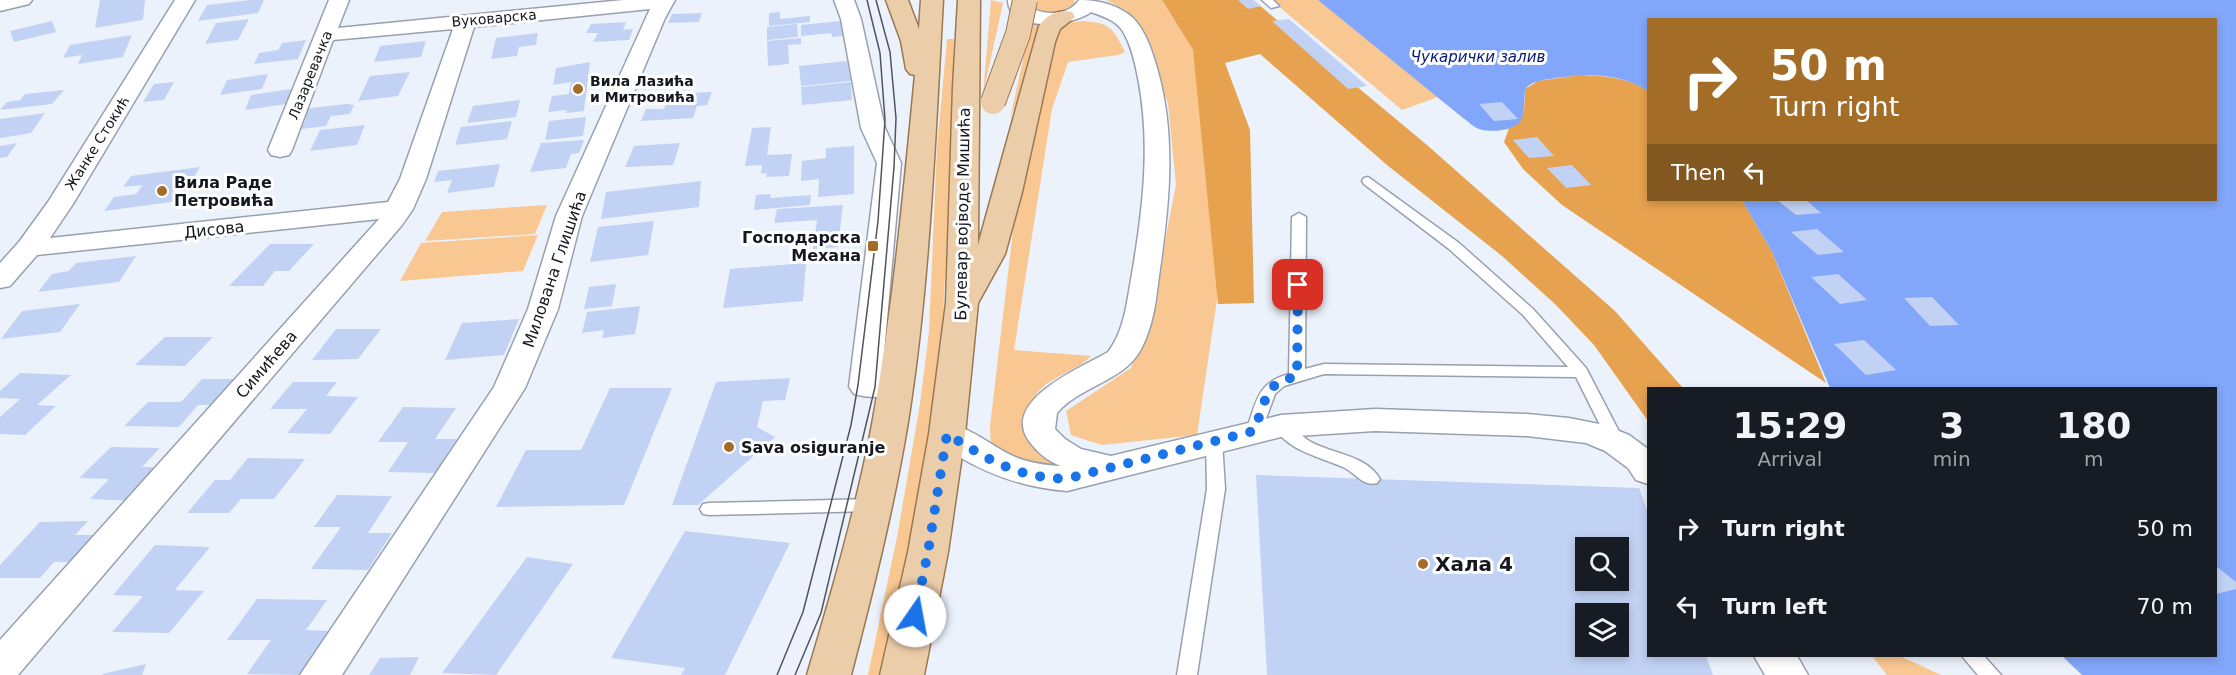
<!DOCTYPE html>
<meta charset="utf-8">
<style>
:root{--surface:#171b24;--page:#242831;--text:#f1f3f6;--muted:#9ea1a6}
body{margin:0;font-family:"DejaVu Sans",sans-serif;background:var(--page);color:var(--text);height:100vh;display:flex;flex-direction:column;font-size:22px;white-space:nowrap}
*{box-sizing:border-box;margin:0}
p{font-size:20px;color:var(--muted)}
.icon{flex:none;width:33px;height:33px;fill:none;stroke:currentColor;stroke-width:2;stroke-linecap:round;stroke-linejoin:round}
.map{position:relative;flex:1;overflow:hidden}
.details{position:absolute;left:1647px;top:387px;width:570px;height:270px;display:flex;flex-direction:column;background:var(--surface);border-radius:0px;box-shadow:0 3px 9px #0003}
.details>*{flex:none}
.guide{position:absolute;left:1647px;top:18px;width:570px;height:183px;border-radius:0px;box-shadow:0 3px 9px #0003;background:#a36d28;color:#fff;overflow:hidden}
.fabs{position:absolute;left:1575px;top:537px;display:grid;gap:12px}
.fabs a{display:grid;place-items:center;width:54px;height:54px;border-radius:0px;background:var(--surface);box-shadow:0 3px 9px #0003;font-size:30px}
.pin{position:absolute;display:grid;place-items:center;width:51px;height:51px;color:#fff;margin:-26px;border-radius:12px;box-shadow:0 3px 9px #0006}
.me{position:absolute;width:66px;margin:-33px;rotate:12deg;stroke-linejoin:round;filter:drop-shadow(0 0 4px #0008)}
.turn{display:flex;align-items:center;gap:21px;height:126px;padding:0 24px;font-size:27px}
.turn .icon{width:78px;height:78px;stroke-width:2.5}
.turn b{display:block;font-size:42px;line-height:51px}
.then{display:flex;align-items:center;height:57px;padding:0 24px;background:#0003;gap:12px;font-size:22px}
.eta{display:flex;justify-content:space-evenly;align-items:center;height:102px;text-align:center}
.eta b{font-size:36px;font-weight:700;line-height:42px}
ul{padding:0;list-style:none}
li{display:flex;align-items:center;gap:18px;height:78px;padding:0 24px}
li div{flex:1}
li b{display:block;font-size:22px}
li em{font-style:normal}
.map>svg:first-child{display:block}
.green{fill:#f9c791}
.forest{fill:#e6a24f}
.water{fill:#82a7fa}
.building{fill:#c2d2f4;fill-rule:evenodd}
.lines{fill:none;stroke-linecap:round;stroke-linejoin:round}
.lane-casing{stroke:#98a0b0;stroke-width:3}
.street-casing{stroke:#98a0b0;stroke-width:3}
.primary-casing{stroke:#997854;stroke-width:3}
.lane{fill:#fff;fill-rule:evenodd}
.street{fill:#fff;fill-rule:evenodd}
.primary{fill:#eccda9;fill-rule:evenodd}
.tram{stroke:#51545c;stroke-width:1.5}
.primary-bridge-casing{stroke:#997854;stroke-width:26;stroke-linecap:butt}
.primary-bridge{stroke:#eccda9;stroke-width:24}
.route{stroke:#1a73e8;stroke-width:10;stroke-dasharray:0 18}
.poi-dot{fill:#a36d28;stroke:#fff;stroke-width:2}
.labels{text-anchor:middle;stroke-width:6;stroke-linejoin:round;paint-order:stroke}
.far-street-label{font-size:14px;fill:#16181f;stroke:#fff}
.far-poi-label{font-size:14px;font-weight:bold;fill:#16181f;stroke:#fff;text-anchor:start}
.far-water-label{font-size:15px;font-style:italic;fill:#061a77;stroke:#fff}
.poi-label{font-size:16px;font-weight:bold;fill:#16181f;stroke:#fff;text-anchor:start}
.street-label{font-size:16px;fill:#16181f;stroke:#fff}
.near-poi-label{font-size:20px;font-weight:bold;fill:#16181f;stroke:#fff;text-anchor:start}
</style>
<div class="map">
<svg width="2236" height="675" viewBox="0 0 2236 675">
<rect width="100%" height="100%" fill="#ecf2fc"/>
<path class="green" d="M991 0 1003 3 983 94Z
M1028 0H1074L1075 3C1066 16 1048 13 1034 11Z
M1106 0H1162L1193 50 1223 259 1197 435 1102 445 1071 435 1066 411 1131 368 1151 312 1176 185 1168 103 1138 26 1126 10Z
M1271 0H1706L1402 110Z
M1032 19 1048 20 1010 119Z
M1083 21C1111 23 1113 28 1125 52L1118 55 1068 62 1052 109 1014 350 1091 356C1068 379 1038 375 1028 413L1070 466C1039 467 1020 459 991 448L990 426 1014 222 1057 39 1062 27 1072 22Z
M947 39H954L952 145 941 352 927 451 885 675H868L897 537 920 404 929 332 937 147Z
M547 205 535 234 425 241 442 212Z
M538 235 523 271 400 281 421 243Z
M1872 656H1900L1941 675H1887Z"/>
<path class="forest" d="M1162 0H1253L1427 145 1615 311 1683 388H1648V421L1594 345 1555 304 1502 256 1387 165 1260 54 1225 63 1250 130 1254 303 1218 304 1193 50Z
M1580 75C1605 76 1627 77 1648 91V200H1742L1772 252 1826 383 1562 205 1523 169 1504 142 1509 128C1527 120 1524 107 1525 89L1538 81Z"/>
<path class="water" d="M1318 0H2236V675H2082L2062 656H2216V388H1830L1772 252 1742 200H2216V20H1648V91C1621 73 1588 73 1556 78 1545 80 1533 80 1525 89 1524 98 1525 110 1522 118 1518 131 1490 133 1479 129 1473 127 1468 121 1463 118Z"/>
<path class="building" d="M100 0H145L143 20 95 28Z
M251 0H264L258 13 198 21 207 5Z
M1238 0H1253L1261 6 1248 9Z
M780 12V19L810 16V22L769 26V13Z
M702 13 699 22 668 23 672 14Z
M249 19 238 40 205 44 216 23Z
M1289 19 1367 86 1348 89 1272 21Z
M52 21 56 32 14 42 10 31Z
M841 21 843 36 832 37 831 33 801 36V25Z
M626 22 623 30 633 29 629 40 593 42 598 33H586L591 24Z
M797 24 798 37 767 40V27Z
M538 33 536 45 519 47 517 56 491 59 496 38Z
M132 35 123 57 78 64 82 55 63 58 70 45Z
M801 38V44L788 45 789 64 768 66 767 41Z
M306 40 298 59 254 64 259 53 278 50 282 43Z
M426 41 421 57 374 62 380 46Z
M847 61 851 81 801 86 799 66Z
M590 62 584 111 566 113 567 110 548 112 552 96 569 94 571 82 553 85 556 68Z
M410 72 398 96 358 101 370 76Z
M268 74 262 89 220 95 227 80Z
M174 82 164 100 143 102 154 84Z
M851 82 852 100 802 105 801 87Z
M291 89 286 104 245 110 251 95Z
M64 90 52 104 0 110 7 102 20 100 25 94Z
M712 92 707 105 697 106 693 118 641 121 646 109H664L670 94Z
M520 100 516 117 467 123 473 106Z
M1502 102 1518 119 1494 121 1479 104Z
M346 104 354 105 350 114 331 116 326 126 301 129 306 119 298 120 303 109Z
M45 113 31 133 0 138V119Z
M586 117 583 136 545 140 549 121Z
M512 121 507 139 455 145 461 127Z
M365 125 357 145 310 151 320 130Z
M771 127 767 155 792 154 789 176 766 177 767 173 761 174 762 165 745 166 752 128Z
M1537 137 1554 156 1529 158 1513 140Z
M584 140 579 153 571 154 566 168 530 172 541 143Z
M17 143 7 157 0 158V146Z
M680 143 673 165 625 167 634 146Z
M854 146V194L818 197 819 179 801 181 802 161 826 158V148Z
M500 164 494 187 447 193 452 180 434 182 438 171Z
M1572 165 1591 185 1566 188 1547 168Z
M200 167 179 201 104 211 114 197 136 194 143 185 123 187 131 176Z
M701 181 699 207 601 219 606 192Z
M771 194 770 198 811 195 810 205 754 210 756 195Z
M1777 200H1806L1821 213 1796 215Z
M843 205 838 247 813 249 817 220 774 223 777 209Z
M654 221 648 255 590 262 598 227Z
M1817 229 1844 252 1818 255 1791 232Z
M270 244H314L289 271H275L263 286H229Z
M136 256 119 282 38 292 52 274 69 271 76 263Z
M806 263 803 301 723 308 730 269Z
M1838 274 1867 300 1840 304 1811 277Z
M616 284 612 306 584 309 589 287Z
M1932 297 1959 325 1930 326 1904 298Z
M80 304 60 332 1 339 22 311Z
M640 306 635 334 602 338 604 330 582 333 587 312Z
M519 319 504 355 445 360 462 323Z
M336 329H381L358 359 312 360Z
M165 337H213L185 366 135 365Z
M1864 340 1896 370 1866 375 1834 344Z
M20 373 71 375 37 405 56 406 25 435 0 434V417L20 399 0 398V391Z
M790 378 785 400 763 401 757 427 775 437 698 505H672L716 382Z
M202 379H243L219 405H198L179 427 124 426 148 402H181Z
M293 382H337L326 396 358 397 330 434 287 433 307 409H270Z
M610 388H672L624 505 496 507 526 450H581Z
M403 407 456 408 435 439H457L435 473 388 472 408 442H378Z
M111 447 160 448 142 467H165L134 501 90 499 109 479 79 478Z
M248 458 305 459 274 499H241L229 513H187L215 480H230Z
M1256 475 1639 488 1648 512V656H1706L1713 675H1267ZM1586 548H1618V580H1586ZM1586 614H1618V646H1586Z
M337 495 392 496 368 533H392L368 570 311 569 341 527H314Z
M88 521 75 535H97L74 562H54L40 578H0V565L40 522Z
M685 531 790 543 725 675H681L685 668 611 658Z
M155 545 210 547 175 590 204 591 169 633 112 632 143 596 113 595Z
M527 557 573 564 496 675 442 673Z
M2216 566 2236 582V589L2216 594Z
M257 599 327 600 306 630 330 631 301 675 247 674 271 640H227Z
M419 657 410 675H369L380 658Z
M146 664 142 675H103L102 674Z"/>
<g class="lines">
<defs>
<path id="lane" d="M1262 0H1273L1279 6 1271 8Z
M1368 177 1459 243 1533 309 1586 368 1625 443 1623 447H1611L1576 377 1324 374 1284 386 1275 394 1260 435H1248L1246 431C1257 402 1256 383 1289 374L1292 217 1299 213 1306 217 1305 369 1324 364 1568 367 1523 315 1449 249 1364 184 1362 181 1364 178Z
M1281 420C1292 424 1300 436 1311 442 1333 454 1366 455 1380 479L1377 483C1364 487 1356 474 1345 468 1319 456 1289 452 1273 426L1275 422Z
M1214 435 1220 437 1222 441 1225 489 1197 675H1177L1207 489 1206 441 1208 437Z
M873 499 879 501 882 505 879 509 873 511 709 515 703 514 700 509 703 504 709 503Z
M1962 656H1984L2001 675H1978Z"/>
<path id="street" d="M0 0H32L29 4 0 11Z
M175 0H195L73 204 50 238 388 202 400 179 453 29 333 40 292 150 289 155 280 157 271 155 268 150 329 0H349L338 28 623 0H675L665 18 582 216 558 309 525 388 342 675H300L494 387 528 309 556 216 650 9 474 27 426 179 413 209 402 225 18 675H0V640L379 219 37 255 10 286 0 288V263L19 242 48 202Z
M834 0H854L861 19 885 128 901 163 882 376 896 375 907 378 912 385 907 392C890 397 871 399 854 394L849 387 877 163 861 128 841 19Z
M1008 0H1028V6C1042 16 1069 16 1079 0 1098 0 1120 5 1134 19 1146 32 1152 51 1157 68 1177 137 1169 206 1159 276 1156 301 1153 328 1140 351 1122 382 1080 386 1057 413L1055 429 1065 439 1081 449 1111 456 1281 415 1375 409 1527 414 1569 418 1604 425 1629 435 1648 449V484L1636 480 1628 468 1605 451 1586 443 1527 436 1375 431 1281 437 1067 491C1026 488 991 476 956 455 946 449 937 444 931 434L935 426C963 418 990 447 1015 457 1030 463 1045 465 1061 466 1047 461 1037 452 1029 441 1000 400 1083 367 1108 352 1125 330 1127 300 1132 274 1143 208 1151 144 1138 78 1135 62 1131 44 1122 30 1115 20 1102 16 1091 12 1073 26 1008 34 1008 0Z
M1754 656H1797L1808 675H1765Z"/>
<path id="primary" d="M886 0H908L919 29 921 0H943C935 141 930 283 908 422 894 507 873 591 851 675H807C832 591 857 506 873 419 893 306 904 190 915 75L910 74 906 69 901 41Z
M958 0H980L978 245 1039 26C1046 15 1059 9 1072 12L1075 17 1060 29 1055 42 1022 192 1005 254 978 303 965 434 948 552 924 675H880L908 552 929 434 946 303 953 87Z"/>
</defs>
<use href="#lane" class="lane-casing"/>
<use href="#street" class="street-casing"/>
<use href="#primary" class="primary-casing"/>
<use href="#lane" class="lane"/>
<use href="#street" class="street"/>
<use href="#primary" class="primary"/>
<path class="tram" d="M777 675 803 612 851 425 858 385 878 221 885 120 880 53 867 0
M795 675 821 613 875 387 894 167 896 118 890 52 876 0"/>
<defs>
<path id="primary-bridge" d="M993 102 1018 34 1025 0"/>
</defs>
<use href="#primary-bridge" class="primary-bridge-casing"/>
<use href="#primary-bridge" class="primary-bridge"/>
</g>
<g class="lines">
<path class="route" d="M915 616 928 552 947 434C989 460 1015 477 1066 479L1254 431 1268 392 1278 382 1297 376 1298 285"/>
</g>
<g class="poi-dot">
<circle cx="578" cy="89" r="6"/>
<circle cx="162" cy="191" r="6"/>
<rect x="867" y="240" width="12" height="12" rx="3"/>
<circle cx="729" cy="447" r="6"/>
<circle cx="1423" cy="564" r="6"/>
</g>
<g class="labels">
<g class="far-street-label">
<text transform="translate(494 18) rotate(-5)" y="5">Вуковарска</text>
<text transform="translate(310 75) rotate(-68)" y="5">Лазаревачка</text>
<text transform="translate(97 143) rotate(-58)" y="5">Жанке Стокић</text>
</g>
<g class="far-poi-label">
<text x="590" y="86">Вила Лазића<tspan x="590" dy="16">и Митровића</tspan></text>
</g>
<g class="far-water-label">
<text x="1478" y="62">Чукарички залив</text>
</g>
<g class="poi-label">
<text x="174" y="188">Вила Раде<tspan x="174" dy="18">Петровића</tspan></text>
<text x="861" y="243" text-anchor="end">Господарска<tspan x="861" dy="18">Механа</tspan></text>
<text x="741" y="453">Sava osiguranje</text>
</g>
<g class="street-label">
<text transform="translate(962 214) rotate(-89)" y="6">Булевар војводе Мишића</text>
<text transform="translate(214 229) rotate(-6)" y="6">Дисова</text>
<text transform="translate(554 269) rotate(-71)" y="6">Милована Глишића</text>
<text transform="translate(266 364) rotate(-49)" y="6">Симићева</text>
</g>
<g class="near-poi-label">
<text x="1435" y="571">Хала 4</text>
</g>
</g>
</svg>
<div class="fabs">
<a><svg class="icon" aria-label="search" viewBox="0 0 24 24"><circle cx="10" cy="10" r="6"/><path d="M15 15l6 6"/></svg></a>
<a><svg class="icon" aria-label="layers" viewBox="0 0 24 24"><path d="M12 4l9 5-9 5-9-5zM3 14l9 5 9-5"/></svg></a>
</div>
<div class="pin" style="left:1298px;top:285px;background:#d93025"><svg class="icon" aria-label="arrive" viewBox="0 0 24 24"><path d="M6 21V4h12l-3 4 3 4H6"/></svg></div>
<svg class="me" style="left:915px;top:616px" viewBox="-20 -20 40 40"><circle r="19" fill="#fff"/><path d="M0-13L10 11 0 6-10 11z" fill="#1a73e8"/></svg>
<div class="guide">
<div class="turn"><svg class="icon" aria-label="right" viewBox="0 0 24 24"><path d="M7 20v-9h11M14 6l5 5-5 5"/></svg><div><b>50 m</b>Turn right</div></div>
<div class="then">Then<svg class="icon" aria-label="left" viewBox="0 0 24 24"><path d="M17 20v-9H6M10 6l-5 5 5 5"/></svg></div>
</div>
<section class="details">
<div class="eta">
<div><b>15:29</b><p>Arrival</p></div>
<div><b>3</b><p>min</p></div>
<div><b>180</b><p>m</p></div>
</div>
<ul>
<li><svg class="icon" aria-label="right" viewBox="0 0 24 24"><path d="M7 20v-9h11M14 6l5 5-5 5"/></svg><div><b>Turn right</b></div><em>50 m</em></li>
<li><svg class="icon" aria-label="left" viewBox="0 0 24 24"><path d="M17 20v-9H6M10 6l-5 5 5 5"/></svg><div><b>Turn left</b></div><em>70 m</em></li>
</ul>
</section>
</div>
